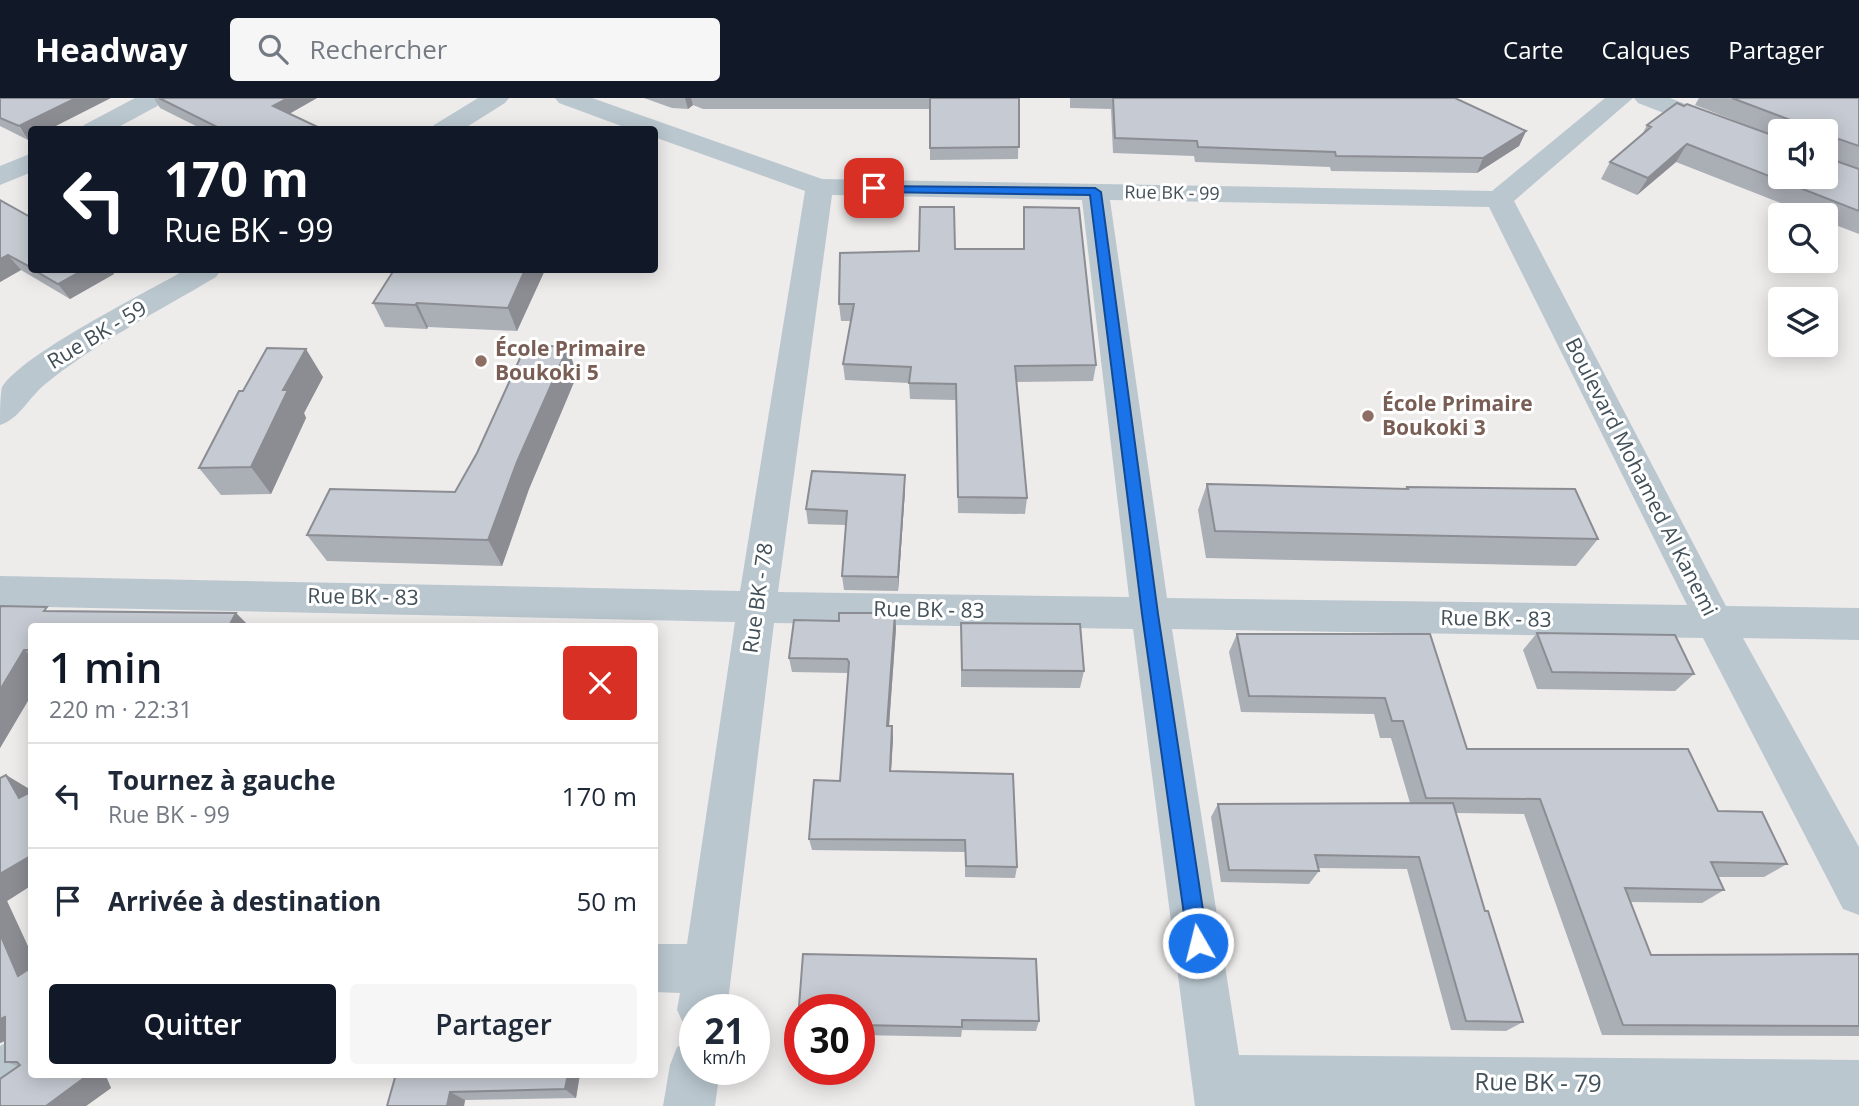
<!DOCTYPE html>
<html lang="fr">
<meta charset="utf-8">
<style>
:root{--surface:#fff;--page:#f6f6f7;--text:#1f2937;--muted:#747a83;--line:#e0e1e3;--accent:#111827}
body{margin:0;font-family:"Open Sans",sans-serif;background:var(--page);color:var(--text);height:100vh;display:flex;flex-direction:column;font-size:26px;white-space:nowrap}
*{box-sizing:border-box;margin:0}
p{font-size:23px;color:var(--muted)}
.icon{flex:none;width:38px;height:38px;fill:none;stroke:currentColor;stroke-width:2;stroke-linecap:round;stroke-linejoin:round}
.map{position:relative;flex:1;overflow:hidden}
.sheet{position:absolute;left:28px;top:525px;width:630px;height:455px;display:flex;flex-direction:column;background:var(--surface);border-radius:7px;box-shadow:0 4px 18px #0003}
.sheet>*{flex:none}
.hud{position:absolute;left:28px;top:28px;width:630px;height:147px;border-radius:7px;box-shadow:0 4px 18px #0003;background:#111827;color:#fff;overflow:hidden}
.controls{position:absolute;left:1768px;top:21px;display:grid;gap:14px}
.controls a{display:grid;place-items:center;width:70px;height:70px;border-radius:7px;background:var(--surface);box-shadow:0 4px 18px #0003;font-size:35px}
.speed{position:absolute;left:679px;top:896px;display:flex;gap:14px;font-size:35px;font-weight:700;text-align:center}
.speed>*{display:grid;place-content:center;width:91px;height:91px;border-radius:50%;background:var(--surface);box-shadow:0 4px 18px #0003;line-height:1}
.speed small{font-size:18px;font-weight:400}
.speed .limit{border:10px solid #d22;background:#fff;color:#111}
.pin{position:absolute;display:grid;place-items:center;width:60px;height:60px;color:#fff;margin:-30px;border-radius:14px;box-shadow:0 4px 10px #0006}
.me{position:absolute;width:77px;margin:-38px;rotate:352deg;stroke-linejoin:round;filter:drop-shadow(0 0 5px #0008)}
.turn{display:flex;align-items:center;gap:24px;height:147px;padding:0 21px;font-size:32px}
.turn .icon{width:91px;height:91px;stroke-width:2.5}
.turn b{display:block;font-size:49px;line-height:60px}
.round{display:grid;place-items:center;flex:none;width:74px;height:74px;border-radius:7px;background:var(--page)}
.overview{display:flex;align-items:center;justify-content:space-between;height:119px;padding:0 21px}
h1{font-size:42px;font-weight:600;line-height:52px;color:var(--accent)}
.primary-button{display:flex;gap:14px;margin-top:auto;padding:14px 21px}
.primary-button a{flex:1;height:80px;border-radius:7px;background:var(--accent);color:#fff;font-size:28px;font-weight:600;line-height:80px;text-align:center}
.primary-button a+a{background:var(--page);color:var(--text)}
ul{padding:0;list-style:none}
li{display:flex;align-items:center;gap:21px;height:105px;padding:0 21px;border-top:2px solid var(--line)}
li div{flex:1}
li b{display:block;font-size:26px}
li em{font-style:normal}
header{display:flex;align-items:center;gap:42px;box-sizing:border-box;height:98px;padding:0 35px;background:var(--accent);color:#fff}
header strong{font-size:33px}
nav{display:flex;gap:38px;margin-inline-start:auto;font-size:24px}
.search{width:490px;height:63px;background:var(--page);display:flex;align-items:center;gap:18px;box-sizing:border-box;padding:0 24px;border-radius:7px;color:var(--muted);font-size:26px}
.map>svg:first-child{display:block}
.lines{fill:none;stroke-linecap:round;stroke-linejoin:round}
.street{fill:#bac7cf;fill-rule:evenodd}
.wall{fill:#aaaeb5;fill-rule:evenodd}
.shaded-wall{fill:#8b8d93}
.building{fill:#c6cad2;stroke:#8b8d93;stroke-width:2}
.route{fill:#1a73e8;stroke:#114b97;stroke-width:2}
.education-dot{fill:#8d6e63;stroke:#fff;stroke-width:2.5}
.labels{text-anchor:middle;stroke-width:6;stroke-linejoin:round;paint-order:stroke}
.far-street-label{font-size:18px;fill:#425059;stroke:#fff}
.street-label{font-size:21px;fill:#425059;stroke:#fff}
.education-label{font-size:21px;font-weight:bold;fill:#785e54;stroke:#fff;text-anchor:start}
.near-street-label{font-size:24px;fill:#425059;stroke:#fff}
</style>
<header>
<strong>Headway</strong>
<div class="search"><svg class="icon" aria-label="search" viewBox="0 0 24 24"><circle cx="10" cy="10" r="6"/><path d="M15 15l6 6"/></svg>Rechercher</div>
<nav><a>Carte</a><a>Calques</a><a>Partager</a></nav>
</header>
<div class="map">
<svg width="1859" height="1008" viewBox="0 0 1859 1008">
<rect width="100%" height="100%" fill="#eeebeb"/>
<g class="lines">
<path class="street" d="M135 0H167L163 5 113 32H80L84 27Z
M478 0H509L505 5 462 32H430L434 27Z
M555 0H592L822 81 1492 93 1605 0H1633L1514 103 1726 508 1859 510V542L1743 540 1859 749V817L1843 811 1703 540 1172 531 1239 957 1859 962V1008H1195L1133 531 774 525 727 912H695V934L685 929 677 912 680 895 654 894V846H687L735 524 0 508V478L740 493 805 93 654 39V32H632L559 5ZM832 97 1082 102 1129 499 778 494ZM1110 102 1489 109 1687 507 1167 500Z
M1634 0H1670L1780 43V60L1638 5Z
M32 55V74L0 87V68Z
M185 172H221L216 179C159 213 95 245 43 288 28 301 19 321 0 327 0 316 0 298 2 289 24 255 145 195 185 172Z
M32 931V976H46L18 996 0 1004V948Z
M695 942V971H720L715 1008H663L670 967 677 949Z"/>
</g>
<path class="wall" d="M0 0 28 42 0 28Z
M154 0H317L289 16 324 32H204L160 10Z
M644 0H1019L1018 61 930 62V11H703L693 7 688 11 672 10Z
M1070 0H1455L1526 33 1519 48 1477 75 1331 73 1330 69 1195 64 1194 58 1113 55 1111 11 1070 10Z
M1699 0H1859V71L1836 62 1859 71V136L1825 123V117H1811L1676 64 1637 97 1601 81 1610 64 1642 37 1647 27 1764 34 1695 7ZM1780 33H1825L1780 79Z
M0 102 32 120V172H111L114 176 70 201 21 172 0 184Z
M1024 109 1096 267 1093 283 1016 284 1027 400 1025 416 958 415 956 302 910 301 909 285 845 282 843 266 851 223H841L839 206 919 153 955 151H1023Z
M394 172H545L517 233 428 229 427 231 385 229 373 205Z
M577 277 529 391 502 468 327 463 307 437 455 394Z
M323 279 304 315 306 320 271 396 221 397 199 370Z
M905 377V392L898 493 844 492 842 478 846 427 808 426 806 411Z
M1207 386 1406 391 1407 389 1598 441 1576 468 1206 460 1198 412Z
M0 508 52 514 236 515 249 528H32V596L0 650Z
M961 525 1084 573 1080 590 961 589Z
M896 530 889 628H892L893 641 891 673 1017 769 1015 780 965 779V754L812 752 809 741 840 683 848 575 792 574 789 560Z
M1537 535 1694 576 1675 593 1537 591 1523 552Z
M1237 536H1430L1467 651 1718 713 1787 766 1764 779H1718L1724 792 1702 805 1630 804 1651 857 1859 856V938L1602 937 1524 716 1456 715 1485 813 1523 924 1506 933 1451 932 1407 771 1318 770 1319 773 1309 786 1221 784 1211 719 1218 706 1410 705 1391 640H1380L1374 616 1241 614 1229 554Z
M6 677 32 693V787L7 803 32 857V976H105L111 990 86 1008H0V981L18 968 5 964V943L0 945V680Z
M803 856 1039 923 1036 933 962 932 961 939 859 937V912H800V943L797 935Z
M396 976H580L576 1000 465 1002 464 1008H387Z"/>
<path class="shaded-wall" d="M76 0H111L48 32H32V40L28 42 19 28Z
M288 0H317L280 21 273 8Z
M685 0H691L693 7 688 11Z
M1526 33 1519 48 1477 75 1483 60Z
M1687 46 1676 64 1637 97 1648 80Z
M8 157 21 172 0 184V161Z
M83 172H111L114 176 70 201 58 186Z
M525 172H545L517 233 508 210Z
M417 205 428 229 427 231 415 207Z
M568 249 577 277 529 391 502 468 488 442 517 364Z
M306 251 323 279 304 315 306 320 271 396 251 369 283 292Z
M905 377V392L898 493V479Z
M236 515 249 528H229Z
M895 515 896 530 888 641 887 628Z
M24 552 32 558V596L0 650V592Z
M892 628 893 641 890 686V673Z
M6 677 31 692 32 708 19 700Z
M32 757V787L7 803 32 857V883L18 878 0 836V776Z
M5 919 32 931 0 945V921Z
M83 976H105L111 990 86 1008H46Z
M568 976H580L576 1000 565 991Z
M450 994 465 1002 464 1008H447Z"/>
<path class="building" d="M0 0H76L19 28 0 20Z
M159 0H288L273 8 324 32H223Z
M930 0H1019V49L930 50Z
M1113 0H1455L1526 33 1483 60 1336 58 1335 54 1198 49 1197 43 1115 40Z
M1732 0H1859V48L1839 41 1835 44 1836 63 1859 71V113L1687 46 1648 80 1610 64 1651 29 1647 27 1677 5 1684 8 1687 6 1780 40V79H1825V33H1793V23Z
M0 102 32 120V170L8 157 0 161Z
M920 109H954L955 151H1024V109L1079 110 1096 267 1015 268 1027 400 958 399 956 286 909 285 911 269 843 266 854 206H839L840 155 919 153Z
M34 172H83L58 186Z
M394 172H525L508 210 417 205 415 207 373 205Z
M526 247 568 249 517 364 488 442 307 437 330 391 455 394 477 355Z
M267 250 306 251 283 292H288L251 369 199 370 239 293H243Z
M812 373 905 377 898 479 842 478 847 413 806 411Z
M1207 386 1408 391 1407 389 1575 391 1598 441 1215 433Z
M0 508 47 509 44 513 236 515 229 528H32V552H24L0 592Z
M839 515H895L887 628H892L890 673 1013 676 1017 769 966 768 965 742 809 741 814 682 840 683 849 564 847 561 789 560 794 522 839 523Z
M961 525 1080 526 1084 573 962 572Z
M1537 535 1675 537 1694 576 1552 574Z
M1237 536H1430L1467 651H1688L1718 713 1762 714 1787 766 1711 764 1724 792 1625 790 1651 857 1859 856V928L1623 927 1540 701 1426 700 1403 623H1392L1385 600 1249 598Z
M6 677 19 700 32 693V757L0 776V680Z
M1453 705 1485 813H1488L1523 924 1466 923 1419 759 1315 757 1319 773 1229 772 1218 706Z
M0 836 18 878 32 869V976H83L84 980 46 1008H0V981L20 967 17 964H5V919L0 921Z
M803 856 1036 861 1039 923 962 922V929L859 927V912H800V935H797Z
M396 976H568L565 991 450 994 447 1008H387Z"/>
<path class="route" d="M870 88 1095 90 1101 94 1158 516 1208 845 1205 852 1198 855 1191 852 1188 845 1142 516 1090 97 874 94 870 93Z"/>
<g class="education-dot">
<circle cx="481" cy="263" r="7"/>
<circle cx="1368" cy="318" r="7"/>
</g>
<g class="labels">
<g class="far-street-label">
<text transform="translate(1172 95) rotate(1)" y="6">Rue BK - 99</text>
</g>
<g class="street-label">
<text transform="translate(97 237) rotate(-31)" y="7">Rue BK - 59</text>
<text transform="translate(1641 379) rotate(63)" y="7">Boulevard Mohamed Al Kanemi</text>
<text transform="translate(363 499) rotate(1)" y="7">Rue BK - 83</text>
<text transform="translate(758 500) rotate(-82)" y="7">Rue BK - 78</text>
<text transform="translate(929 512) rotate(1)" y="7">Rue BK - 83</text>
<text transform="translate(1496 521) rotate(1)" y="7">Rue BK - 83</text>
</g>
<g class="education-label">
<text x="495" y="258">École Primaire<tspan x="495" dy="24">Boukoki 5</tspan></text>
<text x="1382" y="313">École Primaire<tspan x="1382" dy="24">Boukoki 3</tspan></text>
</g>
<g class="near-street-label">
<text transform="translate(1538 985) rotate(1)" y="8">Rue BK - 79</text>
</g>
</g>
</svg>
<div class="controls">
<a><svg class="icon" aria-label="sound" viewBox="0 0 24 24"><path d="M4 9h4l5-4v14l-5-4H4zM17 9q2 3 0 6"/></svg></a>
<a><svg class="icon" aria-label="search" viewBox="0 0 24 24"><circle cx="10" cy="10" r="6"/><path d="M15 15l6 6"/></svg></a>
<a><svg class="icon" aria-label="layers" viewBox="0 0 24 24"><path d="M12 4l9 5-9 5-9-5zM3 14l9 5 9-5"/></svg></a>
</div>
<div class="speed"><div>21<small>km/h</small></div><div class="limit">30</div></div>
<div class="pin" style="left:874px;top:90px;background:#d93025"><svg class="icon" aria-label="arrive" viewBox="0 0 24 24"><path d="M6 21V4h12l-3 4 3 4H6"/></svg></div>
<svg class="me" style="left:1198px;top:845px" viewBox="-20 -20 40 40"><circle r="17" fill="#1a73e8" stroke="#fff" stroke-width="3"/><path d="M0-11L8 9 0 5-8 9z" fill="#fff"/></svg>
<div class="hud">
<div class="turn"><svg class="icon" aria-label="left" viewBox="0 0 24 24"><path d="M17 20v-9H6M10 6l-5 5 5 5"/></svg><div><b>170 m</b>Rue BK - 99</div></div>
</div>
<section class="sheet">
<div class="overview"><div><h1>1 min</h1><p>220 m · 22:31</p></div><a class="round" style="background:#d93025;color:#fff"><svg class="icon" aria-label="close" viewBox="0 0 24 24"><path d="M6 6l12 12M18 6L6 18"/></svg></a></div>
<ul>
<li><svg class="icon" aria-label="left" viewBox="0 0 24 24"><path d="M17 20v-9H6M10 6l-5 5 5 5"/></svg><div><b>Tournez à gauche</b><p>Rue BK - 99</p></div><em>170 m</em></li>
<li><svg class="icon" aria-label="arrive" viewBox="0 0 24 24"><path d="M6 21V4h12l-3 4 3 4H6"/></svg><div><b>Arrivée à destination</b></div><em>50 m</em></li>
</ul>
<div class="primary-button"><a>Quitter</a><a>Partager</a></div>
</section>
</div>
